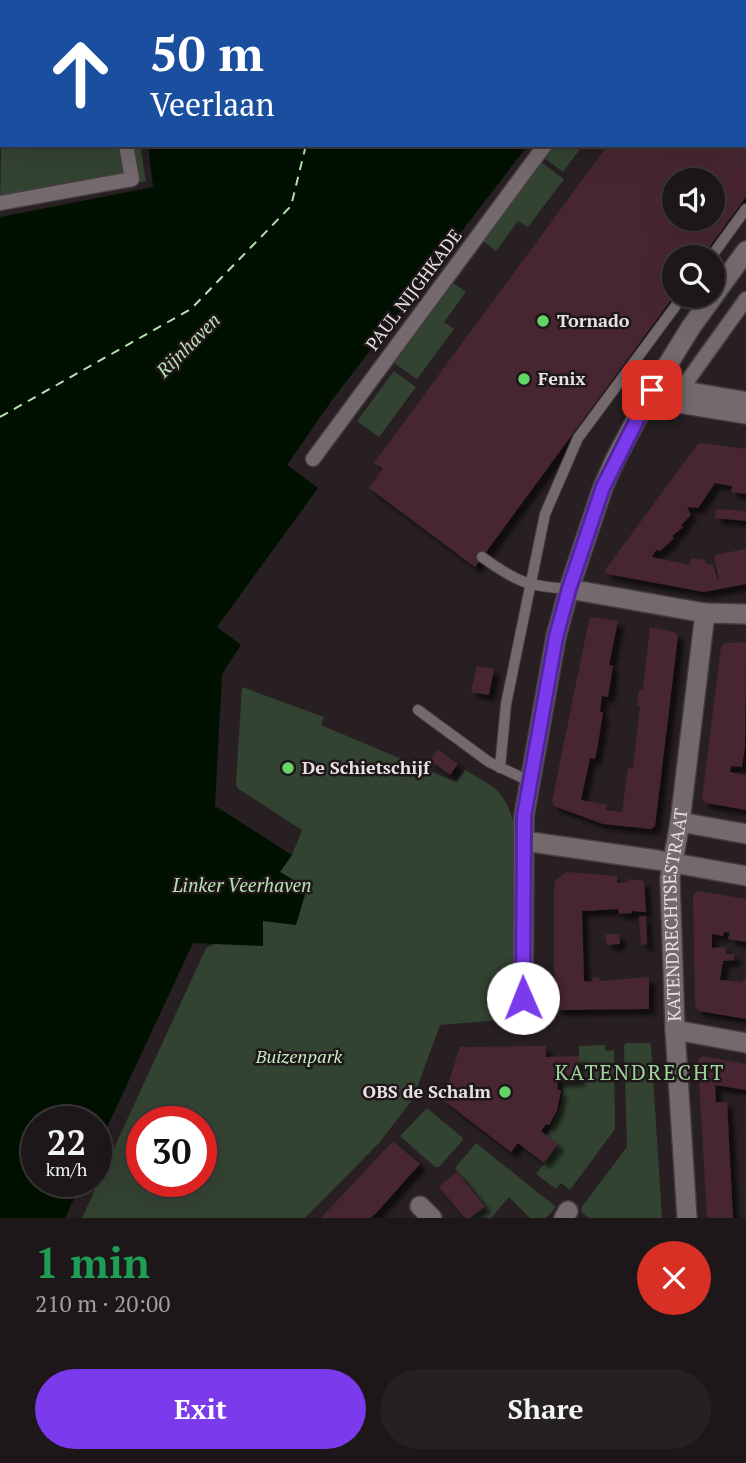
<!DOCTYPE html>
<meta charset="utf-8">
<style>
:root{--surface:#1d1719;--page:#252022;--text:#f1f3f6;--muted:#a09fa2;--line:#3b3638;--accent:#7c3aed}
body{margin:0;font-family:"PT Serif",serif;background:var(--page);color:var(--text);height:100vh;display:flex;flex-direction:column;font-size:26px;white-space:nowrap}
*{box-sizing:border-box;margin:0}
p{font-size:23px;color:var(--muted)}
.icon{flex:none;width:38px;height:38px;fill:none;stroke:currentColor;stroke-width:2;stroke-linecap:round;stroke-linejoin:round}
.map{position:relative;height:1218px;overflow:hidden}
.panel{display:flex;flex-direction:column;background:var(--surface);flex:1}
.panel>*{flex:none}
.guide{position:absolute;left:0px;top:0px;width:747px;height:147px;box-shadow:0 7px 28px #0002,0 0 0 2px var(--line);background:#1a4fa0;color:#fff;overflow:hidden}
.buttons{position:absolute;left:662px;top:168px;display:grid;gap:14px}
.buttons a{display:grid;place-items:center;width:63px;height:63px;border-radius:50%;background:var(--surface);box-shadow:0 7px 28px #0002,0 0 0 2px var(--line);font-size:35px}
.speed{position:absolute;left:21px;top:1106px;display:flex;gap:14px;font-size:35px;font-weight:700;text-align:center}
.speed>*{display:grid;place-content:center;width:91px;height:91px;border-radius:50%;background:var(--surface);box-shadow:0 7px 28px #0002,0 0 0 2px var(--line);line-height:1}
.speed small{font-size:18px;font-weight:400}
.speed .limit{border:10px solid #d22;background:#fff;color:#111}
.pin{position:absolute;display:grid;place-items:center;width:60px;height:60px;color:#fff;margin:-30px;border-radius:14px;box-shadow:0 4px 10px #0006}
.me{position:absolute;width:77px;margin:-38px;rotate:359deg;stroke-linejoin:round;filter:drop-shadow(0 0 5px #0008)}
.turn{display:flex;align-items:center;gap:24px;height:147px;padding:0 35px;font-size:32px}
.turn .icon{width:91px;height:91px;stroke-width:2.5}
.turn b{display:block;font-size:49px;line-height:60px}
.round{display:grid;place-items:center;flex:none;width:74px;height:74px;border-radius:37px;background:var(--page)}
.summary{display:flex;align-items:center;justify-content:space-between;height:119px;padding:0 35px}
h1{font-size:42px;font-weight:700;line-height:52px;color:#1e9e55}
.button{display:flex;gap:14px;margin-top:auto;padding:14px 35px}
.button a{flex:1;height:80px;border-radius:42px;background:var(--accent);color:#fff;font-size:28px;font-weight:700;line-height:80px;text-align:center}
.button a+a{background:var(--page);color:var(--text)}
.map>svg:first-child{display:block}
.green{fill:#334332;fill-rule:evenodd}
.water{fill:#001101}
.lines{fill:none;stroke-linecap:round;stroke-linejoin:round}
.ferry{stroke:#b6e3b4;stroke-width:2;stroke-dasharray:9 7;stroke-linecap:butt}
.building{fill:#472732;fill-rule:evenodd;filter:url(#shadow)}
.service-casing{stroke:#443d3f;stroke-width:12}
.pedestrian-casing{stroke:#443d3f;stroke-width:17}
.minor-casing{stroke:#443d3f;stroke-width:22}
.service{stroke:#746a6d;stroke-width:10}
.pedestrian{stroke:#746a6d;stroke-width:14}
.minor{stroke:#746a6d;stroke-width:19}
.route-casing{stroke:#51269a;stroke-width:18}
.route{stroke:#7c3aed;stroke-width:12}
.poi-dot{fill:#65d467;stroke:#1e1618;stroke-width:2.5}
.labels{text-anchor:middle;stroke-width:5;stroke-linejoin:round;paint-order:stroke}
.street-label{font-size:18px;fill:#e7e1e2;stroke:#1e1618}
.poi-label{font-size:18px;font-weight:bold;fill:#e7e1e2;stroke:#1e1618;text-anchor:start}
.park-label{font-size:18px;font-style:italic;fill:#c2f0c0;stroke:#1e1618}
.water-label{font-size:19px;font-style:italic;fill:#b6e3b4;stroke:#1e1618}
.quarter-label{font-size:21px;letter-spacing:2px;fill:#9cd49a;stroke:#1e1618}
</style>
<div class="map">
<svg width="746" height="1218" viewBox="0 0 746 1218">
<defs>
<filter id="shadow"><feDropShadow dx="6" dy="6" stdDeviation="2" flood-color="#0009"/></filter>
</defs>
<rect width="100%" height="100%" fill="#271f21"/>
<path class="green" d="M2 106V145H140L146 181 0 209Z
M553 145H583L563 172 544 158Z
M541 162 564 179 528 227 518 221 496 251 483 241Z
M453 283 466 292 444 322 454 329 417 379 394 363Z
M394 371 416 387 379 437 357 421Z
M242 687 324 717 321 725 456 782 465 770C492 786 503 788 513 820L514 1019 440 1025 413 1099 379 1143 305 1218H82L206 948 215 944 263 945V921L304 898 307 889 279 872 292 855 302 830 237 788 236 782ZM142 1122H201V1181H142Z
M627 1043H650L651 1045 662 1218H589L582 1213 581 1208 627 1147 624 1045Z
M605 1045V1051L614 1050 615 1129 570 1190 561 1183 556 1189 536 1174 558 1145 546 1135C557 1118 564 1101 563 1080H579V1046Z
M427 1108 462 1137 463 1140 439 1167H435L400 1136Z
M476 1143 556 1207 546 1218H530L509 1197 491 1218H470L485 1205 455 1168Z"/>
<path class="water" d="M127 0H627L626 2Z
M148 145H528L332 400 287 465 318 488 217 627 241 645 222 674 215 806 292 855 280 872 307 888 296 925 263 921V946L193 943 96 1151V1122H37V1181H82L65 1218H0V217L153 187Z"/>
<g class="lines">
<path class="ferry" d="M0 417 191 309 291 206 306 145"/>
</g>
<path class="building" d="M608 145H746V197L702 257H674V296L475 567 369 488 383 468 374 463ZM674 180H712V219H674Z
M702 443 746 449V494L731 492 732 486 715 483 698 508 687 507 691 515 681 525 683 527 672 536 674 538 660 551 656 550 652 557 690 565 691 558 705 560V563L713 565 719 582 714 555 746 549V584L704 592 607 574 605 570 698 444Z
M716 509 746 511V521L715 518Z
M593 617 618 621 609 665 613 666 608 697 602 696 600 712H603L598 744 595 759 590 758 581 800 607 805 606 810 622 812 628 768 633 769 640 706 637 705 639 690 643 689 650 627 674 632 678 636 655 826 651 829 603 824 554 806 552 802 589 620Z
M746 642 745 746 742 767 731 766 730 772 746 775V810L706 803 702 799 721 647 725 643Z
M477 666 494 669 489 695 471 692Z
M438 749 458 764 450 775 430 760Z
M566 872 617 876V883L628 882V879L644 881 646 912 632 911V913L619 914 618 909 582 911 584 981 593 982 592 978 599 977 600 981 649 977V1009L557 1010 554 969V894L555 881Z
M697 891 746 899V942L728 939 730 933 724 932 723 936 712 934V948L725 947 726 954H734V960L723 961 720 980 743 982V979H746V1019L699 1011 695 1006 693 895Z
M646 916 647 944 641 945 639 917Z
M612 934H619L620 944 607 945 605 935Z
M546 1046V1057L579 1056V1080L557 1081 558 1090H561L557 1111 549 1125 546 1124 541 1131 558 1144 544 1163 518 1143 511 1152 443 1100 460 1047Z
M702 1056 746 1064V1090L715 1085 716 1102H727L733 1218H707L698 1060Z
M393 1141 420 1164 378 1211 371 1218H321Z
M457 1172 485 1206 470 1218H465L439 1187Z"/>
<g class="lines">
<defs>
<path id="service" d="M711 257 746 209
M482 557C517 582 526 586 569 589
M418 710 489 762 529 781
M500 768 506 704 545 514 578 438 683 296"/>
<path id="pedestrian" d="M101 0 102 2
M650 0 652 2
M0 50H2
M746 55V56
M0 122 2 121
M0 203 132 179 126 145
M746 299 683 387 686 389 746 399
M313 459 545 145"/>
<g id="minor">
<path d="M652 390 672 402 746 414"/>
<path d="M569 589 705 613 746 614"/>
<path d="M680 822 746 834"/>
<path d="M524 841 657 860 746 876"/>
<path d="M523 998 524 816 556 637 569 589 603 487 615 460 652 390 691 327 746 251"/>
<path d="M675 1030 746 1043"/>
<path d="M420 1206 432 1218"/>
<path d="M564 1218 568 1211"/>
<path id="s1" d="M687 1218 675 1030 670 878 680 822 705 613"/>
</g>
</defs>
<use href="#service" class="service-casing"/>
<use href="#pedestrian" class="pedestrian-casing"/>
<use href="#minor" class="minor-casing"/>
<use href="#service" class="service"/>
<use href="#pedestrian" class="pedestrian"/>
<use href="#minor" class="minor"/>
</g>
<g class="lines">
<defs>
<path id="route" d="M523 998 524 816 556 637 569 589 603 487 652 390"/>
</defs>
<use href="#route" class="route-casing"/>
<use href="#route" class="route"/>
</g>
<g class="poi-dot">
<circle cx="543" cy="321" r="7"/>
<circle cx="524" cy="379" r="7"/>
<circle cx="288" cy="768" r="7"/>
<circle cx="505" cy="1092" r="7"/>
</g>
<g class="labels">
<g class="street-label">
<text transform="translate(414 290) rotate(-53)" y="6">PAUL NIJGHKADE</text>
<text dy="6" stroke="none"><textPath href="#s1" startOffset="304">KATENDRECHTSESTRAAT</textPath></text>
</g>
<g class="poi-label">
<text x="557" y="327">Tornado</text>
<text x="538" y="385">Fenix</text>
<text x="302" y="774">De Schietschijf</text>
<text x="491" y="1098" text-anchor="end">OBS de Schalm</text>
</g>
<g class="park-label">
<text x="299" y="1063">Buizenpark</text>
</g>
<g class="water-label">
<text transform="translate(188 345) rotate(-45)" y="7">Rijnhaven</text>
<text x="242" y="892">Linker Veerhaven</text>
</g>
<g class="quarter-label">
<text x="640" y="1080">KATENDRECHT</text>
</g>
</g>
</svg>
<div class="buttons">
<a><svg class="icon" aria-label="sound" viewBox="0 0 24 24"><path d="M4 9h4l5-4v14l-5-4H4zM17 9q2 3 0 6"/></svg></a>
<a><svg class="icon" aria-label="search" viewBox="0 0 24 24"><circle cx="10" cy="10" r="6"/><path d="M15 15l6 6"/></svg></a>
</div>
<div class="speed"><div>22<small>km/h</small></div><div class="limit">30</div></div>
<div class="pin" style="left:652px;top:390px;background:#d93025"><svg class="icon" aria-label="arrive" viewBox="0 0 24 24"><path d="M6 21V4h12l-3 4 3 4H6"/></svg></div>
<svg class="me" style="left:523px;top:998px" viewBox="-20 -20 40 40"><circle r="19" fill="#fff"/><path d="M0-13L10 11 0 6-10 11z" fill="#7c3aed"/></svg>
<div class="guide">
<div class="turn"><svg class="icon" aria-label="ahead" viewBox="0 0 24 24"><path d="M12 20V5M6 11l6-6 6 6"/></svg><div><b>50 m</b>Veerlaan</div></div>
</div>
</div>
<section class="panel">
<div class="summary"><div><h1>1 min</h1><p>210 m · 20:00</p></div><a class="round" style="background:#d93025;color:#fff"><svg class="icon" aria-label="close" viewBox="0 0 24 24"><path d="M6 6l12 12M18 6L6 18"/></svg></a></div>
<div class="button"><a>Exit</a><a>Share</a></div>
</section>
